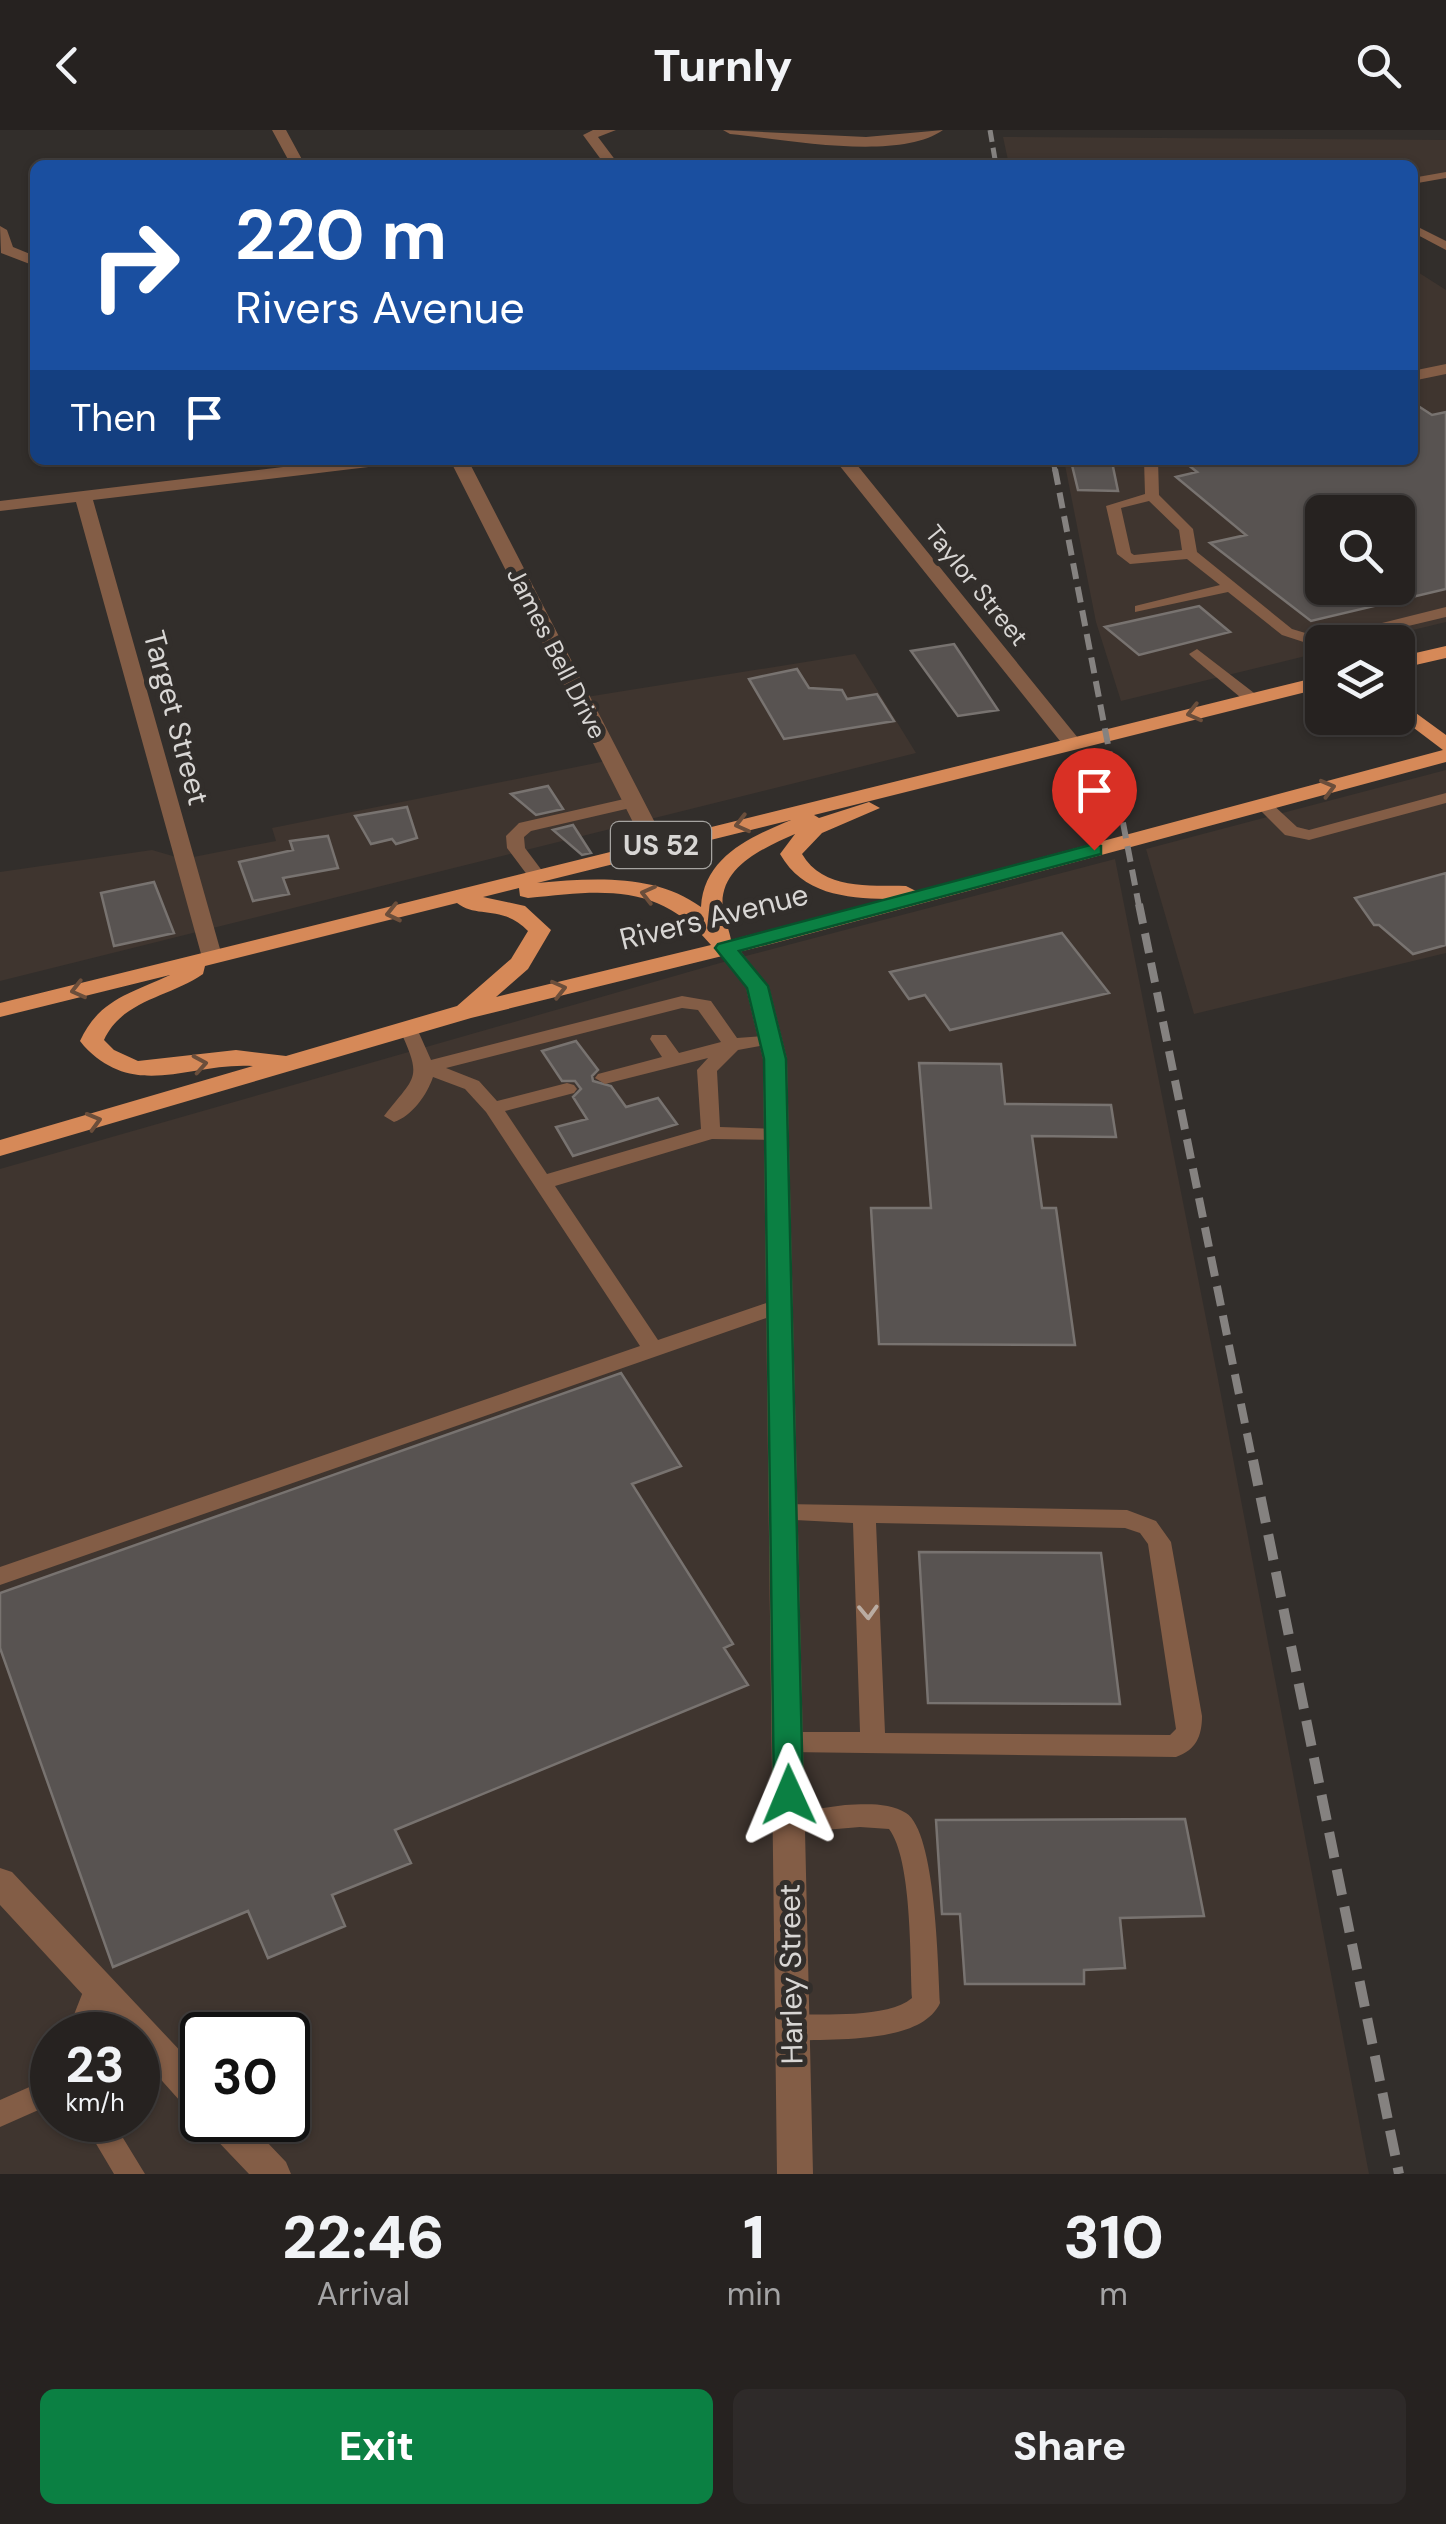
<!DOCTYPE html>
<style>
:root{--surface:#262220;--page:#2e2a29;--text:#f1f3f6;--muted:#a4a4a5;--line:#423f3e;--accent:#0b8043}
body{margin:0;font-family:"DM Sans",sans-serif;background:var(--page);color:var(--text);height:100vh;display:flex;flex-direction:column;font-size:38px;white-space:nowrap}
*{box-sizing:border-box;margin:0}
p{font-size:32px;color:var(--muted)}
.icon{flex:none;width:55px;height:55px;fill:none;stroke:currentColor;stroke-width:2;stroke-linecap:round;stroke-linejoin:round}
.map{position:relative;height:2044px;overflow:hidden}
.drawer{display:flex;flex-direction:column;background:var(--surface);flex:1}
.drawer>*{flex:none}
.top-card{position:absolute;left:30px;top:30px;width:1388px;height:305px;border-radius:15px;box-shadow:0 2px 8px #0004,0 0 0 2px var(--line);background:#1a4fa0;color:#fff;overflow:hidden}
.tools{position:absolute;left:1305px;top:365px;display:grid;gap:20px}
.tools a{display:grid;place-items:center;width:110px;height:110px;border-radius:15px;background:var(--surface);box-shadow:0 2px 8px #0004,0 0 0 2px var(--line);font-size:50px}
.speed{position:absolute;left:30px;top:1882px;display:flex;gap:20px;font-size:50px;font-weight:700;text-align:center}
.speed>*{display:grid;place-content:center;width:130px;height:130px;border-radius:50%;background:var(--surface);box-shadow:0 2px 8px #0004,0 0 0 2px var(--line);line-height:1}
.speed small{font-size:25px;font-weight:400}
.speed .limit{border:5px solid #111;border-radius:15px;background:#fff;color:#111}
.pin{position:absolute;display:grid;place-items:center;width:85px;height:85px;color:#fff;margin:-102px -42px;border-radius:50% 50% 50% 0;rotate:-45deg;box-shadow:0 0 10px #0007}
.pin .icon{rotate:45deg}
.me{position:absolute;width:110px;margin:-55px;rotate:359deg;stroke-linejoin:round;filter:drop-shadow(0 0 8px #0008)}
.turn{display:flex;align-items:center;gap:35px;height:210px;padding:0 40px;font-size:45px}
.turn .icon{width:130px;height:130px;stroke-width:2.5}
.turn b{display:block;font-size:70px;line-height:85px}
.then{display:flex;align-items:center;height:95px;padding:0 40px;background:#0003;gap:20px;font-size:38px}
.eta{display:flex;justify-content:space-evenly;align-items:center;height:170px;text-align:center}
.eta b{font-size:60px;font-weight:800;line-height:70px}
.button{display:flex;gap:20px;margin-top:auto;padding:20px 40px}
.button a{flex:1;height:115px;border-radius:15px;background:var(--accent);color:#fff;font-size:40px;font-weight:800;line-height:115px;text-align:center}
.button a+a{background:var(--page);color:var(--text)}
header{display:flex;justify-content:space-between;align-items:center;height:130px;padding:0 40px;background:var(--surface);font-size:45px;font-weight:800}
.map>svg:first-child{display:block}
.built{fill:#3f352f;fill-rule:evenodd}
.building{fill:#585351;stroke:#787370;stroke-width:2.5;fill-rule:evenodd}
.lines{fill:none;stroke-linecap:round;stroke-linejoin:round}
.service{fill:#835d46;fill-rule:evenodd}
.minor{fill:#835d46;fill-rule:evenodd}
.primary{fill:#d68958;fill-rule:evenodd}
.rail-far3{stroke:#858280;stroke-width:5;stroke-dasharray:12 6;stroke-linecap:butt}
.rail-far2{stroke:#858280;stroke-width:6;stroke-dasharray:16 8;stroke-linecap:butt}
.rail-far1{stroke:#858280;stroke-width:8;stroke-dasharray:20 10;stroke-linecap:butt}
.rail{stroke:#858280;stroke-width:10;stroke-dasharray:26 12;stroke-linecap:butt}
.oneway{stroke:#6b4e3b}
.oneway2{stroke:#baaca2}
.route{fill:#0b8043;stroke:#07532c;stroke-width:2.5}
.labels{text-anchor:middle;stroke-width:10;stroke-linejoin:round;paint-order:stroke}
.far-street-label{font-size:25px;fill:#d8d6d4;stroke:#322e2b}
.shield{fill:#322e2b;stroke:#a6a4a1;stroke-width:2.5}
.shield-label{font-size:28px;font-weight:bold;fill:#d8d6d4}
.street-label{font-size:30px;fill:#d8d6d4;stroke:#322e2b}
</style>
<header><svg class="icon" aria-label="back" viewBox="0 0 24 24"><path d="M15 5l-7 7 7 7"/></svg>Turnly<svg class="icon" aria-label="search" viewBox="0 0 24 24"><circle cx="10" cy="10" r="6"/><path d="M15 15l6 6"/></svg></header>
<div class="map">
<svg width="1446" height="2044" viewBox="0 0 1446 2044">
<rect width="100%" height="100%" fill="#322e2b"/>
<path class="built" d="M1003 7 1446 10V45L1413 51 1412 35H1009Z
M1413 139 1446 160V492L1363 512H1322V522L1121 571 1096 492 1064 330H1412ZM1322 382H1398V458H1322Z
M855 524 916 623 0 851V742L152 720 183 729 276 711 272 698 611 630 580 568Z
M1446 640V823L1194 884 1146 719Z
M1115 729 1217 1244 1369 2044H0V1039L734 829ZM52 1905H138V1990H52ZM202 1905H288V1990H202Z"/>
<path class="building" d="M1412 272 1432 285 1446 282V459L1311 491 1210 413 1246 405 1176 347 1197 342 1182 330H1412ZM1322 382H1398V458H1322Z
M1071 331 1112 332 1118 361 1078 360Z
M1199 476 1230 502 1139 525 1105 497Z
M954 514 998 580 958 586 911 521Z
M797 539 809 558 842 560 847 569 877 564 894 591 784 609 749 549Z
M548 656 563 679 536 685 511 664Z
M407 677 417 708 396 714 392 709 371 714 355 686Z
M573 695 591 723 582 725 553 700Z
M328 706 338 738 283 748 289 764 253 771 239 732 293 720 290 711Z
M1446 743V815L1413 824 1379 795H1374L1355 768Z
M154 752 174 803 114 816 101 763Z
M1062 803 1109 863 950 900 925 865 909 869 890 842Z
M576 911 598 940 592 946 593 951 611 956 626 977 658 968 677 994 573 1026 556 997 587 989 573 967 581 959 575 951H562L542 921Z
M919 933 1001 934 1005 974 1111 975 1116 1007 1032 1006 1042 1078H1056L1075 1215 879 1214 871 1078H931Z
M621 1243 681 1336 632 1354 733 1514 724 1518 748 1555 395 1700 411 1733 332 1765 345 1796 268 1828 248 1781 113 1837 0 1518V1463Z
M919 1422 1101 1423 1120 1574 928 1573Z
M1185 1689 1204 1786 1120 1788 1125 1838 1084 1840V1854H965L960 1784H942L936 1690Z"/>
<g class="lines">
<path class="service" d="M1446 42V48L1412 54V48Z
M1412 94 1446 111V120L1412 102Z
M1144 330H1158L1159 365 1193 399 1197 422 1292 499 1322 508 1446 477V487L1341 512H1322V518L1282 505 1228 462 1135 482V476L1220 455 1187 429 1130 434 1117 424 1106 376 1145 364ZM1149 371 1179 400 1182 420 1134 425 1131 423 1121 378Z
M1197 519 1258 566V572H1246L1192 527 1189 524Z
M1446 663V673L1309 710 1285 705 1255 675 1257 671H1269L1297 697 1309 700Z
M633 667 639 668V676L531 701 524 707 525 718 546 746 543 750H531L507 718 506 706 519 693Z
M682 866 711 871 737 908 777 905 779 909 777 913 738 920 717 941 720 997 777 999 787 1005 784 1010 712 1009 555 1056 658 1210 781 1168 789 1170 792 1175 789 1180 0 1455V1437L640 1216 486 982 465 959 433 947C427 965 412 986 394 992L384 986C416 945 423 950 399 898L401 894H415L431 930ZM682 878 698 880 721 912 679 923 666 905H652L650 909 662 927 598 944 595 948 605 954 708 928 697 940 701 999 547 1044 505 981 574 963 577 959 574 955 567 953 497 971 479 951 446 938Z
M784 1374 1127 1380 1156 1391 1171 1412 1202 1586C1202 1606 1196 1620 1176 1627L788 1622 779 1619 775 1612 779 1605 788 1602H860L853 1393 776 1389 772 1383 776 1377ZM876 1393 1125 1398 1140 1403 1148 1414 1176 1599 1170 1605 885 1603Z
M845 1675C863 1674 890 1672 906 1683 936 1702 938 1837 940 1873 921 1915 831 1908 792 1911L782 1907 778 1898 782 1889 792 1885C824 1883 887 1889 912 1868 910 1829 912 1729 889 1699L860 1697 789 1703 780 1700 776 1692 780 1684Z
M98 1846 108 1849 112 1858 94 1905H66L88 1849Z
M52 1947V1974L0 1997V1970Z
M82 1990H112L145 2044H114Z"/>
<path class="minor" d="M272 0H286L305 35H291Z
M593 0H616L598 7 619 35H605L583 5Z
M723 0 866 7 943 0C898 32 784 9 730 4Z
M0 96 7 100 13 117 35 126V136L1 123Z
M1446 234V244L1412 251V241Z
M341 330H394L385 335 93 370 222 826 219 831H203L76 372 0 381V371Z
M450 330H468L667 716 664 721 656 722 645 716Z
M835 330H853L1078 608V616H1064Z
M726 811 734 813 769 857 787 929 813 2044H777L763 929 746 858 715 818Z
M0 1738 12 1742 202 1944V1985L189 1981 138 1924V1905H120L0 1775Z
M204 1990H246L286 2032 291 2044H249L209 2002Z"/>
<path class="primary" d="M1446 516V528L1398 539V527Z
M1322 546V558L814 685 819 688 869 672 880 678 822 703 802 724C823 760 869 755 906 756L916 761 1443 620 1398 586V570L1446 605V632L775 813 471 888 0 1026V1010L253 936C189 932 136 971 84 916L80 911C99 869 132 863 170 845L0 887V873ZM791 690C750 707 704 727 701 777 655 743 591 748 537 753ZM795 704 780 724C803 764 844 768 887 769L731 810C730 803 725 790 723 780 717 738 763 718 795 704ZM519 758 520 766 528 768C602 760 660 752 711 815L496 867 528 839 551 800 525 776 483 767ZM457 773C477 789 502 774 528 801L511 829 457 876 286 926 236 920 138 931 114 920 104 910C122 870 170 867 203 844L205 836Z"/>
<path class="rail-far3" d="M990 0 996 35
M1053 330 1055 341"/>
<path class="rail-far2" d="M1055 339 1139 776"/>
<path class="rail-far1" d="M1139 774 1253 1333"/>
<path class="rail" d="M1253 1330 1399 2044"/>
</g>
<defs><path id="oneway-chevron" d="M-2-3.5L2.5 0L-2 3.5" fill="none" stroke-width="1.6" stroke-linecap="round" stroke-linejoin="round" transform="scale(2.5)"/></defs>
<g class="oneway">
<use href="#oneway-chevron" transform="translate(1194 583) rotate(166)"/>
<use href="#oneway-chevron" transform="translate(1328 658) rotate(-15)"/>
<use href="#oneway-chevron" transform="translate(742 694) rotate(166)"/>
<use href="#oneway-chevron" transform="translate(648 764) rotate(-166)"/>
<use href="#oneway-chevron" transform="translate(393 783) rotate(167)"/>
<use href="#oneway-chevron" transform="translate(559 859) rotate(-14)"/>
<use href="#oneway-chevron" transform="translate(78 860) rotate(166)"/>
<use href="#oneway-chevron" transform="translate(200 934) rotate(-10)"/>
<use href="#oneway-chevron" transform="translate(94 991) rotate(-16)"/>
</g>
<use class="oneway2" href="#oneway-chevron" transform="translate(868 1482) rotate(88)"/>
<path class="route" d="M1094 714 1101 716V724L739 821 768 856 786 929 803 1665 799 1674 789 1678 778 1674 774 1665 764 929 747 858 715 818 718 814Z"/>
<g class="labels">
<g class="far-street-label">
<text transform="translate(977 455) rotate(51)" y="9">Taylor Street</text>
<text transform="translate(557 523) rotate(63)" y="9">James Bell Drive</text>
</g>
<rect class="shield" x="611" y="692" width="100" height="46" rx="8"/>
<g class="shield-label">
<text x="661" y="725">US 52</text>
</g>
<g class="street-label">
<text transform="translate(176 588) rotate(75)" y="10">Target Street</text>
<text transform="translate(714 787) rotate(-14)" y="10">Rivers Avenue</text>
<text transform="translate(791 1844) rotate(-91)" y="10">Harley Street</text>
</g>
</g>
</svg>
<div class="tools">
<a><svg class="icon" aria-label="search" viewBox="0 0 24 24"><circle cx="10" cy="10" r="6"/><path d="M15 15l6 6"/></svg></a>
<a><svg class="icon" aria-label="layers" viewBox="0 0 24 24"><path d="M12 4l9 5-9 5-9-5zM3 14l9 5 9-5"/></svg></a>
</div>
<div class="speed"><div>23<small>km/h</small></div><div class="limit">30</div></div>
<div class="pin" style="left:1094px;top:720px;background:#d93025"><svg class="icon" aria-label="arrive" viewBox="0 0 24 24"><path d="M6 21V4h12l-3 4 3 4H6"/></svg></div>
<svg class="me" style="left:789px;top:1665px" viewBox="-20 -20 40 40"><path d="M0-17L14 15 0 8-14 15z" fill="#0b8043" stroke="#fff" stroke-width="4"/></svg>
<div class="top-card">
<div class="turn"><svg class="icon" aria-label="right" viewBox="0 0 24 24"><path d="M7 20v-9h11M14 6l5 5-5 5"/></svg><div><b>220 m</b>Rivers Avenue</div></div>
<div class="then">Then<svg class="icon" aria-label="arrive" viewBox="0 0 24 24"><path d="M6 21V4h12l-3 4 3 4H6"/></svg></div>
</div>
</div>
<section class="drawer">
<div class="eta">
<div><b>22:46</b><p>Arrival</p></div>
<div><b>1</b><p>min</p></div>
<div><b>310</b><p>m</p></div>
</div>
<div class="button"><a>Exit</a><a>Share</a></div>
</section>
